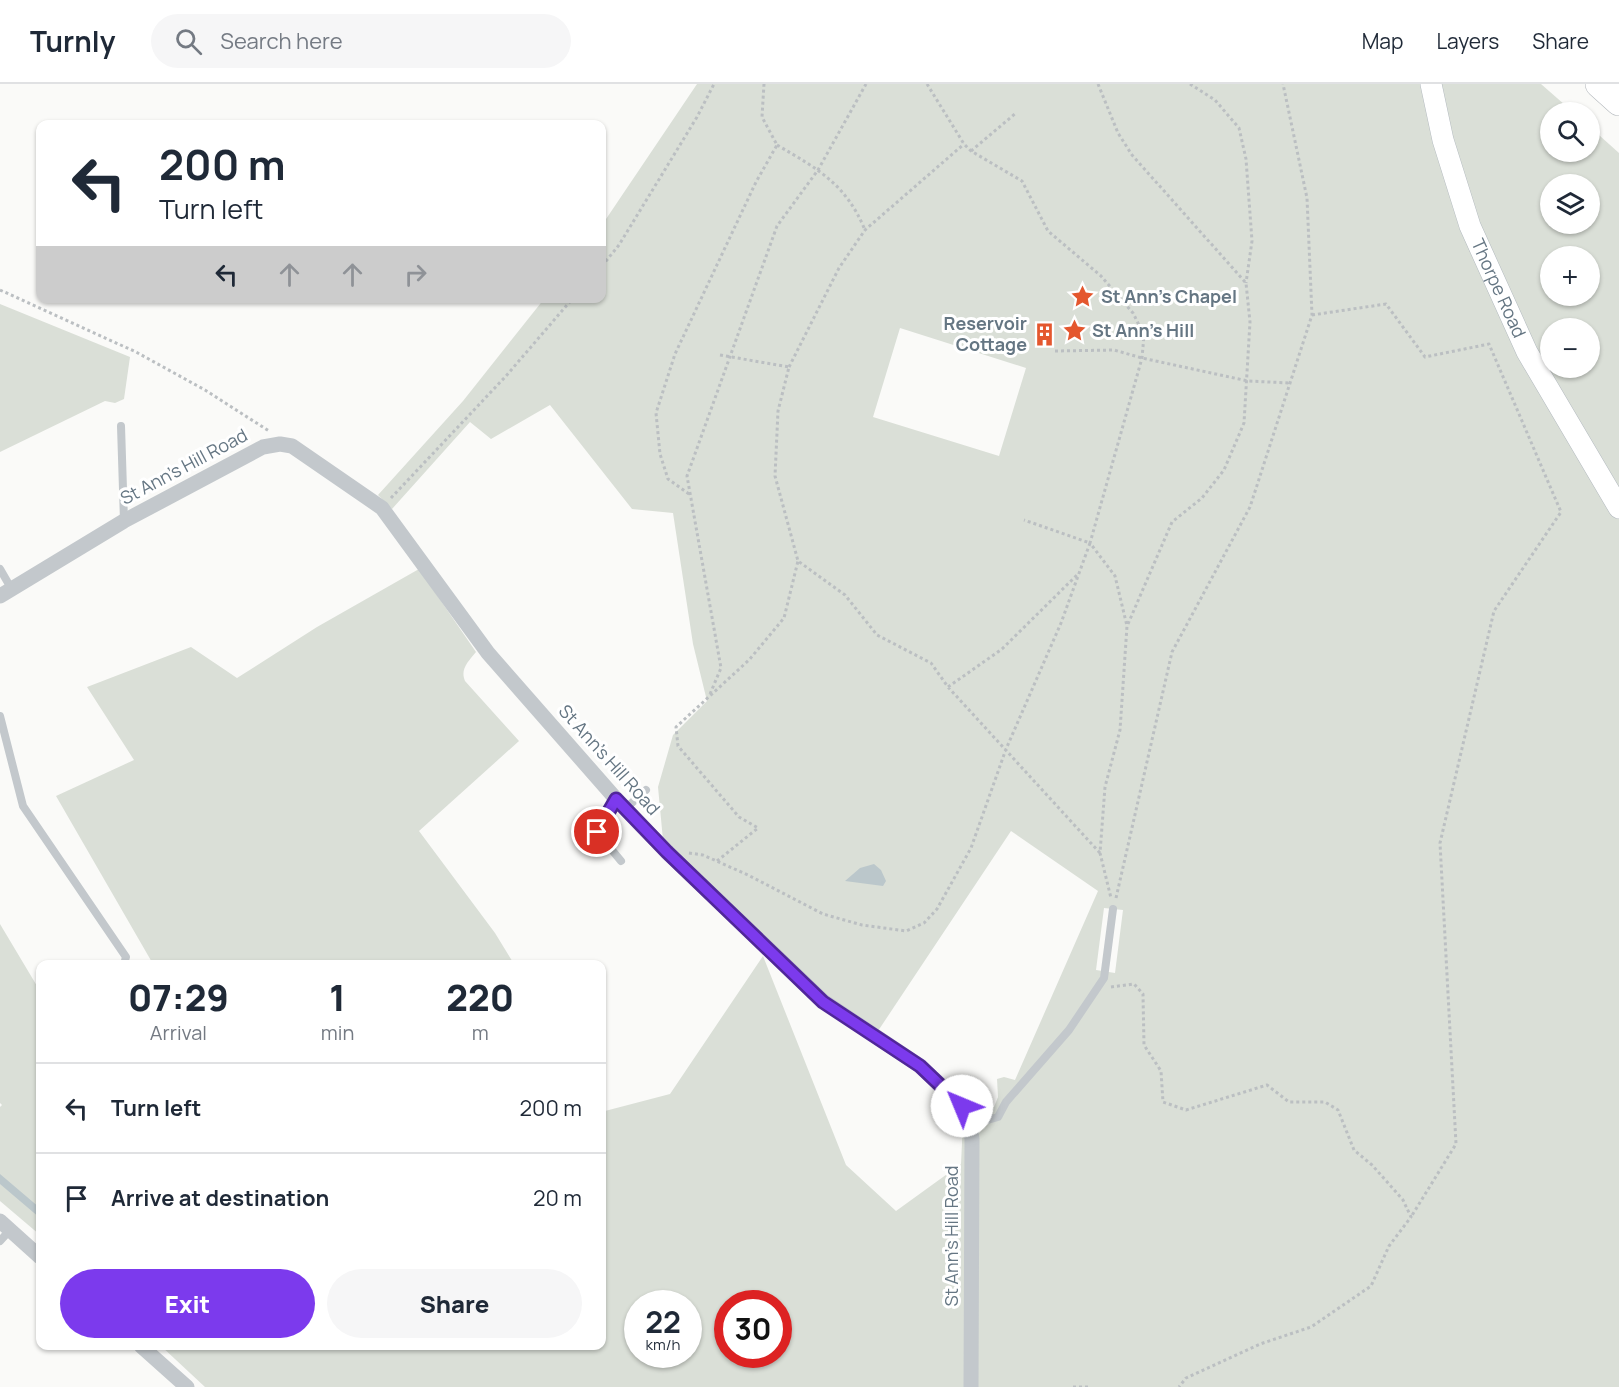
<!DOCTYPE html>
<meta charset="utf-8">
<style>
:root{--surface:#fff;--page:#f6f6f7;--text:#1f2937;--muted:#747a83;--line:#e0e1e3;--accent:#7c3aed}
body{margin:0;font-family:Manrope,sans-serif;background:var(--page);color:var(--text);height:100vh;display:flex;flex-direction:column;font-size:22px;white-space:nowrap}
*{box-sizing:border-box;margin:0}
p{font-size:20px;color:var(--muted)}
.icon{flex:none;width:33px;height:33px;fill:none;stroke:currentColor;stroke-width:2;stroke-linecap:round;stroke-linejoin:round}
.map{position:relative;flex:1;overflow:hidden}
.drawer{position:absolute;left:36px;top:876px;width:570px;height:390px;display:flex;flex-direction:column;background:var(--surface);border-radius:12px;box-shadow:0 2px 4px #0004}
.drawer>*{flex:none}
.top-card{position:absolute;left:36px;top:36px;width:570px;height:183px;border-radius:12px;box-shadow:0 2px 4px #0004;background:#fff;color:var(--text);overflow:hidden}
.buttons{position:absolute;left:1540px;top:18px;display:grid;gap:12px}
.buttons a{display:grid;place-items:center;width:60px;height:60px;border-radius:50%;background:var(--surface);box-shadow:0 2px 4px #0004;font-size:30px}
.speed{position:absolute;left:624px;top:1206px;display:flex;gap:12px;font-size:30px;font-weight:700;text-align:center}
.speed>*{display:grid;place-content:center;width:78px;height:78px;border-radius:50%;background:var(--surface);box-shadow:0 2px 4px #0004;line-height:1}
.speed small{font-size:15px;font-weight:400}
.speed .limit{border:9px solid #d22;background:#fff;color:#111}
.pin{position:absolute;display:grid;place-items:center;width:51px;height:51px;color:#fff;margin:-26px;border:3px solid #fff;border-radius:50%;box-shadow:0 2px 6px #0007}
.me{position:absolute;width:66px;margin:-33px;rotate:315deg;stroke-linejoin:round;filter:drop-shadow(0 0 4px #0008)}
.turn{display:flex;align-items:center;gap:21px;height:126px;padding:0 24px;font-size:27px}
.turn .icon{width:78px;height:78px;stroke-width:2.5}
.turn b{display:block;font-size:42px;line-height:51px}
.lanes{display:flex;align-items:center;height:57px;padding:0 24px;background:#0003;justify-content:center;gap:30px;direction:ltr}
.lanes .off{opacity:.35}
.eta{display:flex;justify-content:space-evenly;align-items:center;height:102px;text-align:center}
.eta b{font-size:36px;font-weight:800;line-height:42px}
.button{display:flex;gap:12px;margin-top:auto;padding:12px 24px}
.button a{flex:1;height:69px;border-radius:36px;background:var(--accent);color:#fff;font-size:24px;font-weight:800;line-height:69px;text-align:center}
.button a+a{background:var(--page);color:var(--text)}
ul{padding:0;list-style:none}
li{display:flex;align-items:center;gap:18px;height:90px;padding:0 24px;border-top:2px solid var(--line)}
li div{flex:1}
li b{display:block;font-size:22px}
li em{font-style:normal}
header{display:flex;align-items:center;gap:36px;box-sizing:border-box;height:84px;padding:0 30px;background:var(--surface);border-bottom:2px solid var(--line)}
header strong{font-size:28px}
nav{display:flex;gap:33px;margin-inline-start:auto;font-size:21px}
.search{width:420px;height:54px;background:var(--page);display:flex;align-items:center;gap:15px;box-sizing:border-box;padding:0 21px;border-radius:33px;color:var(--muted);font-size:22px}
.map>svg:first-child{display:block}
.green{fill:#dadfd7;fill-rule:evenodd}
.water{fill:#bbc7cb}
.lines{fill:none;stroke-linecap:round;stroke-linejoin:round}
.secondary-casing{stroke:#b3babf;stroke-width:22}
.highway-casing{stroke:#b4b9bd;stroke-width:28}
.path{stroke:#bbbfc2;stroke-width:3;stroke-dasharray:3 3;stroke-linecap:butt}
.lane{stroke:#c3c8cc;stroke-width:8}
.street{stroke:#c3c8cc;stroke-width:15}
.secondary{stroke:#fff;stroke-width:21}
.highway{stroke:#fff;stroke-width:27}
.route-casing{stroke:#51269a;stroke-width:15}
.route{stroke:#7c3aed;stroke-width:10}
.labels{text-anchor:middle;stroke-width:6;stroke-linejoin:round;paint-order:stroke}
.street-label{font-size:18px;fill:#657683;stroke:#fff}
.poi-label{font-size:18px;font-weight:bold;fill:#657683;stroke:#fff;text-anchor:start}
</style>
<header>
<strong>Turnly</strong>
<div class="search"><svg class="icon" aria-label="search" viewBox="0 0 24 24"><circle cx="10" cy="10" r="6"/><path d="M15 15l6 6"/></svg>Search here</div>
<nav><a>Map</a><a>Layers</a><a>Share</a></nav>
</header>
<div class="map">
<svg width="1619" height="1303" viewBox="0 0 1619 1303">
<rect width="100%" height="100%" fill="#fafaf8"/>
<path class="green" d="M697 0H1541L1573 28H1551V68H1590V43L1619 69V1303H205L161 1262H602V1021L605 1027 670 1010 763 872 846 1081 896 1127 961 1080 964 1016 994 1023 998 1013 997 995 1004 993 1015 996 1098 807 1011 747 878 947 828 913 663 756 658 703 673 651 707 617 693 560 673 429 632 425 550 321 491 355 470 338 392 425 378 411 463 317 544 215 602 214V141ZM1551 100H1590V140H1551ZM1551 172H1590V212H1551ZM900 244 1026 284 999 372 873 333ZM1551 244H1590V284H1551ZM1104 824 1123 826 1115 889 1096 886ZM638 1220H688V1270H638ZM728 1220H778V1270H728Z
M0 220 130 273 124 315 115 319 105 317 0 368Z
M419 485 476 568C468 578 460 585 465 597L519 657 419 747 495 849 514 880H153L56 712 134 676 87 603 191 563 237 594 317 543Z
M0 840 40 907V1151L0 1117V1023L2 1021 0 1019Z"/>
<path class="water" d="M874 780 881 786 886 797 883 802 845 797 860 784Z
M0 1090 40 1124V1134L0 1100Z"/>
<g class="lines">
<defs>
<g id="secondary">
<path id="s1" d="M1431 0 1443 56 1470 142 1527 268 1619 424"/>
</g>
<path id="highway" d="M1599 0 1619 18"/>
</defs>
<use href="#secondary" class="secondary-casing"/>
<use href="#highway" class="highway-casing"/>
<path class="path" d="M927 0 964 60 971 67 1022 97 1048 147 1101 192 1133 229 1144 251 1142 274 1090 459 1115 492 1127 542 1120 646 1105 703 1100 769 1111 814
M1098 0 1118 49 1132 71 1246 199 1250 238 1244 339 1224 386 1202 414 1172 438 1128 540
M1190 0 1215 16 1239 44 1246 75 1252 157 1246 199
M777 61C818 85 846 100 865 146
M971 67 1016 29
M602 182 619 161 697 33 714 0
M0 206 136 268 205 306 269 347
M1312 231 1386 220 1425 273 1489 260 1561 428 1494 527 1440 759 1456 1060 1411 1133
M1055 267 1114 266 1142 274 1248 297 1290 299
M720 271 789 283 778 327 775 392 798 477 845 511 877 551 931 579 948 603 1100 769
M789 283 839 184 865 146 964 60
M689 410 668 395 660 370 656 329 675 270 756 98 777 61 762 33 764 0
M391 414 506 292 573 214
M948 603 1002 565 1079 489
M710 610 721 584 687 392 777 142 818 86 866 0
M689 769 703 771 748 791 823 830 862 841 906 847 924 839 937 825 971 764 1006 665 1061 539 1090 459 1024 436
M717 777 758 744 739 733 678 662 676 643 749 576 784 534 798 477
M1116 814 1172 568 1250 423 1312 231 1307 114 1283 0
M1111 903 1134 900 1143 910 1144 961 1161 987 1163 1018 1186 1026 1267 1001 1289 1018H1325L1338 1026 1354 1066 1372 1081 1403 1116 1411 1133 1389 1162 1371 1202 1311 1243 1260 1260 1186 1294 1179 1303
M1073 1303H1089"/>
<path class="lane" d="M121 342 124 437
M0 485 11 504
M0 632 23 722 126 873 124 880
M616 715 597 748 621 777
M625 725 646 706
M970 1041 998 1033 1006 1018 1069 946 1104 894 1113 825
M0 1157 10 1146"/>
<path class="street" d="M0 512 124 437 263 363 280 360 292 362 382 424 488 569 616 715 667 768 823 917 920 982 951 1011 968 1031 972 1055 971 1303
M0 1137 40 1173
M141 1262 187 1303"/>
<use href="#secondary" class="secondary"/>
<use href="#highway" class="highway"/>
</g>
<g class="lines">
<defs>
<path id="route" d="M597 748 616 715 667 768 823 918 920 982 962 1022"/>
</defs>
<use href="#route" class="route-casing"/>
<use href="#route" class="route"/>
</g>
<defs>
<symbol id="sight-bare" viewBox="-9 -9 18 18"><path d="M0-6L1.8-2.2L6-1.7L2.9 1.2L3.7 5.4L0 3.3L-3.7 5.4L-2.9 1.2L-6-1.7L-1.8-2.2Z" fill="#e4572e" stroke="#fff" stroke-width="2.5" paint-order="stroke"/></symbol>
<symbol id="building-bare" viewBox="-9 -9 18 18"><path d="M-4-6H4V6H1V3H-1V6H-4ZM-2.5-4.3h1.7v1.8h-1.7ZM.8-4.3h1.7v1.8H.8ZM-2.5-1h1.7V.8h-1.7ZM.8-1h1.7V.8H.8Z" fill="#e4572e" stroke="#fff" stroke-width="2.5" paint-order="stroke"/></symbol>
</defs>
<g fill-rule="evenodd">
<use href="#sight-bare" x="1066" y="196" width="33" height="33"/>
<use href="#sight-bare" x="1058" y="230" width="33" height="33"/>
<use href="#building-bare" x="1028" y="234" width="33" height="33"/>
</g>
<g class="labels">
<g class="street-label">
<text dy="6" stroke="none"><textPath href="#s1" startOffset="216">Thorpe Road</textPath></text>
<text transform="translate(184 383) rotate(-28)" y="6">St Ann's Hill Road</text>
<text transform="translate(609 676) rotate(48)" y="6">St Ann's Hill Road</text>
<text transform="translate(952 1152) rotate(-90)" y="6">St Ann's Hill Road</text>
</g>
<g class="poi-label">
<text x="1101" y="219">St Ann's Chapel</text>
<text x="1027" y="246" text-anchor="end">Reservoir<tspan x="1027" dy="21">Cottage</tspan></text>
<text x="1092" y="253">St Ann's Hill</text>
</g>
</g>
</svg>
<div class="buttons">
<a><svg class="icon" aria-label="search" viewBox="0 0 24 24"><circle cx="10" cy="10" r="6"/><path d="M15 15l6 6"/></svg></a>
<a><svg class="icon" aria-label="layers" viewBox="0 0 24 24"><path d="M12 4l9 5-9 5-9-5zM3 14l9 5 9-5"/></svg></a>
<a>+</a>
<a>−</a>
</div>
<div class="speed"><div>22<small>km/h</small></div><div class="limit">30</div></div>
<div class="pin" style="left:597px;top:748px;background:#d93025"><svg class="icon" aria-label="arrive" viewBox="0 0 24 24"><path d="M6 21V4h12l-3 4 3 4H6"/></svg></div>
<svg class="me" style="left:962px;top:1022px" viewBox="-20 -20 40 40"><circle r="19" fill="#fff"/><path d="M0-13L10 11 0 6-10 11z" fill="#7c3aed"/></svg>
<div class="top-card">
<div class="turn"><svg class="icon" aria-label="left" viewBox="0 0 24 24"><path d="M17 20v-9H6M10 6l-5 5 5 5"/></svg><div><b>200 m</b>Turn left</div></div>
<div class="lanes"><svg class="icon" aria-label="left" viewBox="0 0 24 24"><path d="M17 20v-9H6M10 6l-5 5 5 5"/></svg><svg class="icon off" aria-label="ahead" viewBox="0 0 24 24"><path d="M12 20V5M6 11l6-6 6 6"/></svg><svg class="icon off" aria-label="ahead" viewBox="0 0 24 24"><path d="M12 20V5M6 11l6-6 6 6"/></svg><svg class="icon off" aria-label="right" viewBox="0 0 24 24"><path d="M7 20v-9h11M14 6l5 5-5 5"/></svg></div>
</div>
<section class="drawer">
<div class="eta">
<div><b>07:29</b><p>Arrival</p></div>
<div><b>1</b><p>min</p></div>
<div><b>220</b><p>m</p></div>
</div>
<ul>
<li><svg class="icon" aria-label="left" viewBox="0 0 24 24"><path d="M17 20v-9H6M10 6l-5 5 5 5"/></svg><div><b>Turn left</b></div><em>200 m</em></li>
<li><svg class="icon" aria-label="arrive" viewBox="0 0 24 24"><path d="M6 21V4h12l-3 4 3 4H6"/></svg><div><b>Arrive at destination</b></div><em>20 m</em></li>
</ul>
<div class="button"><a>Exit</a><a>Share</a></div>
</section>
</div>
